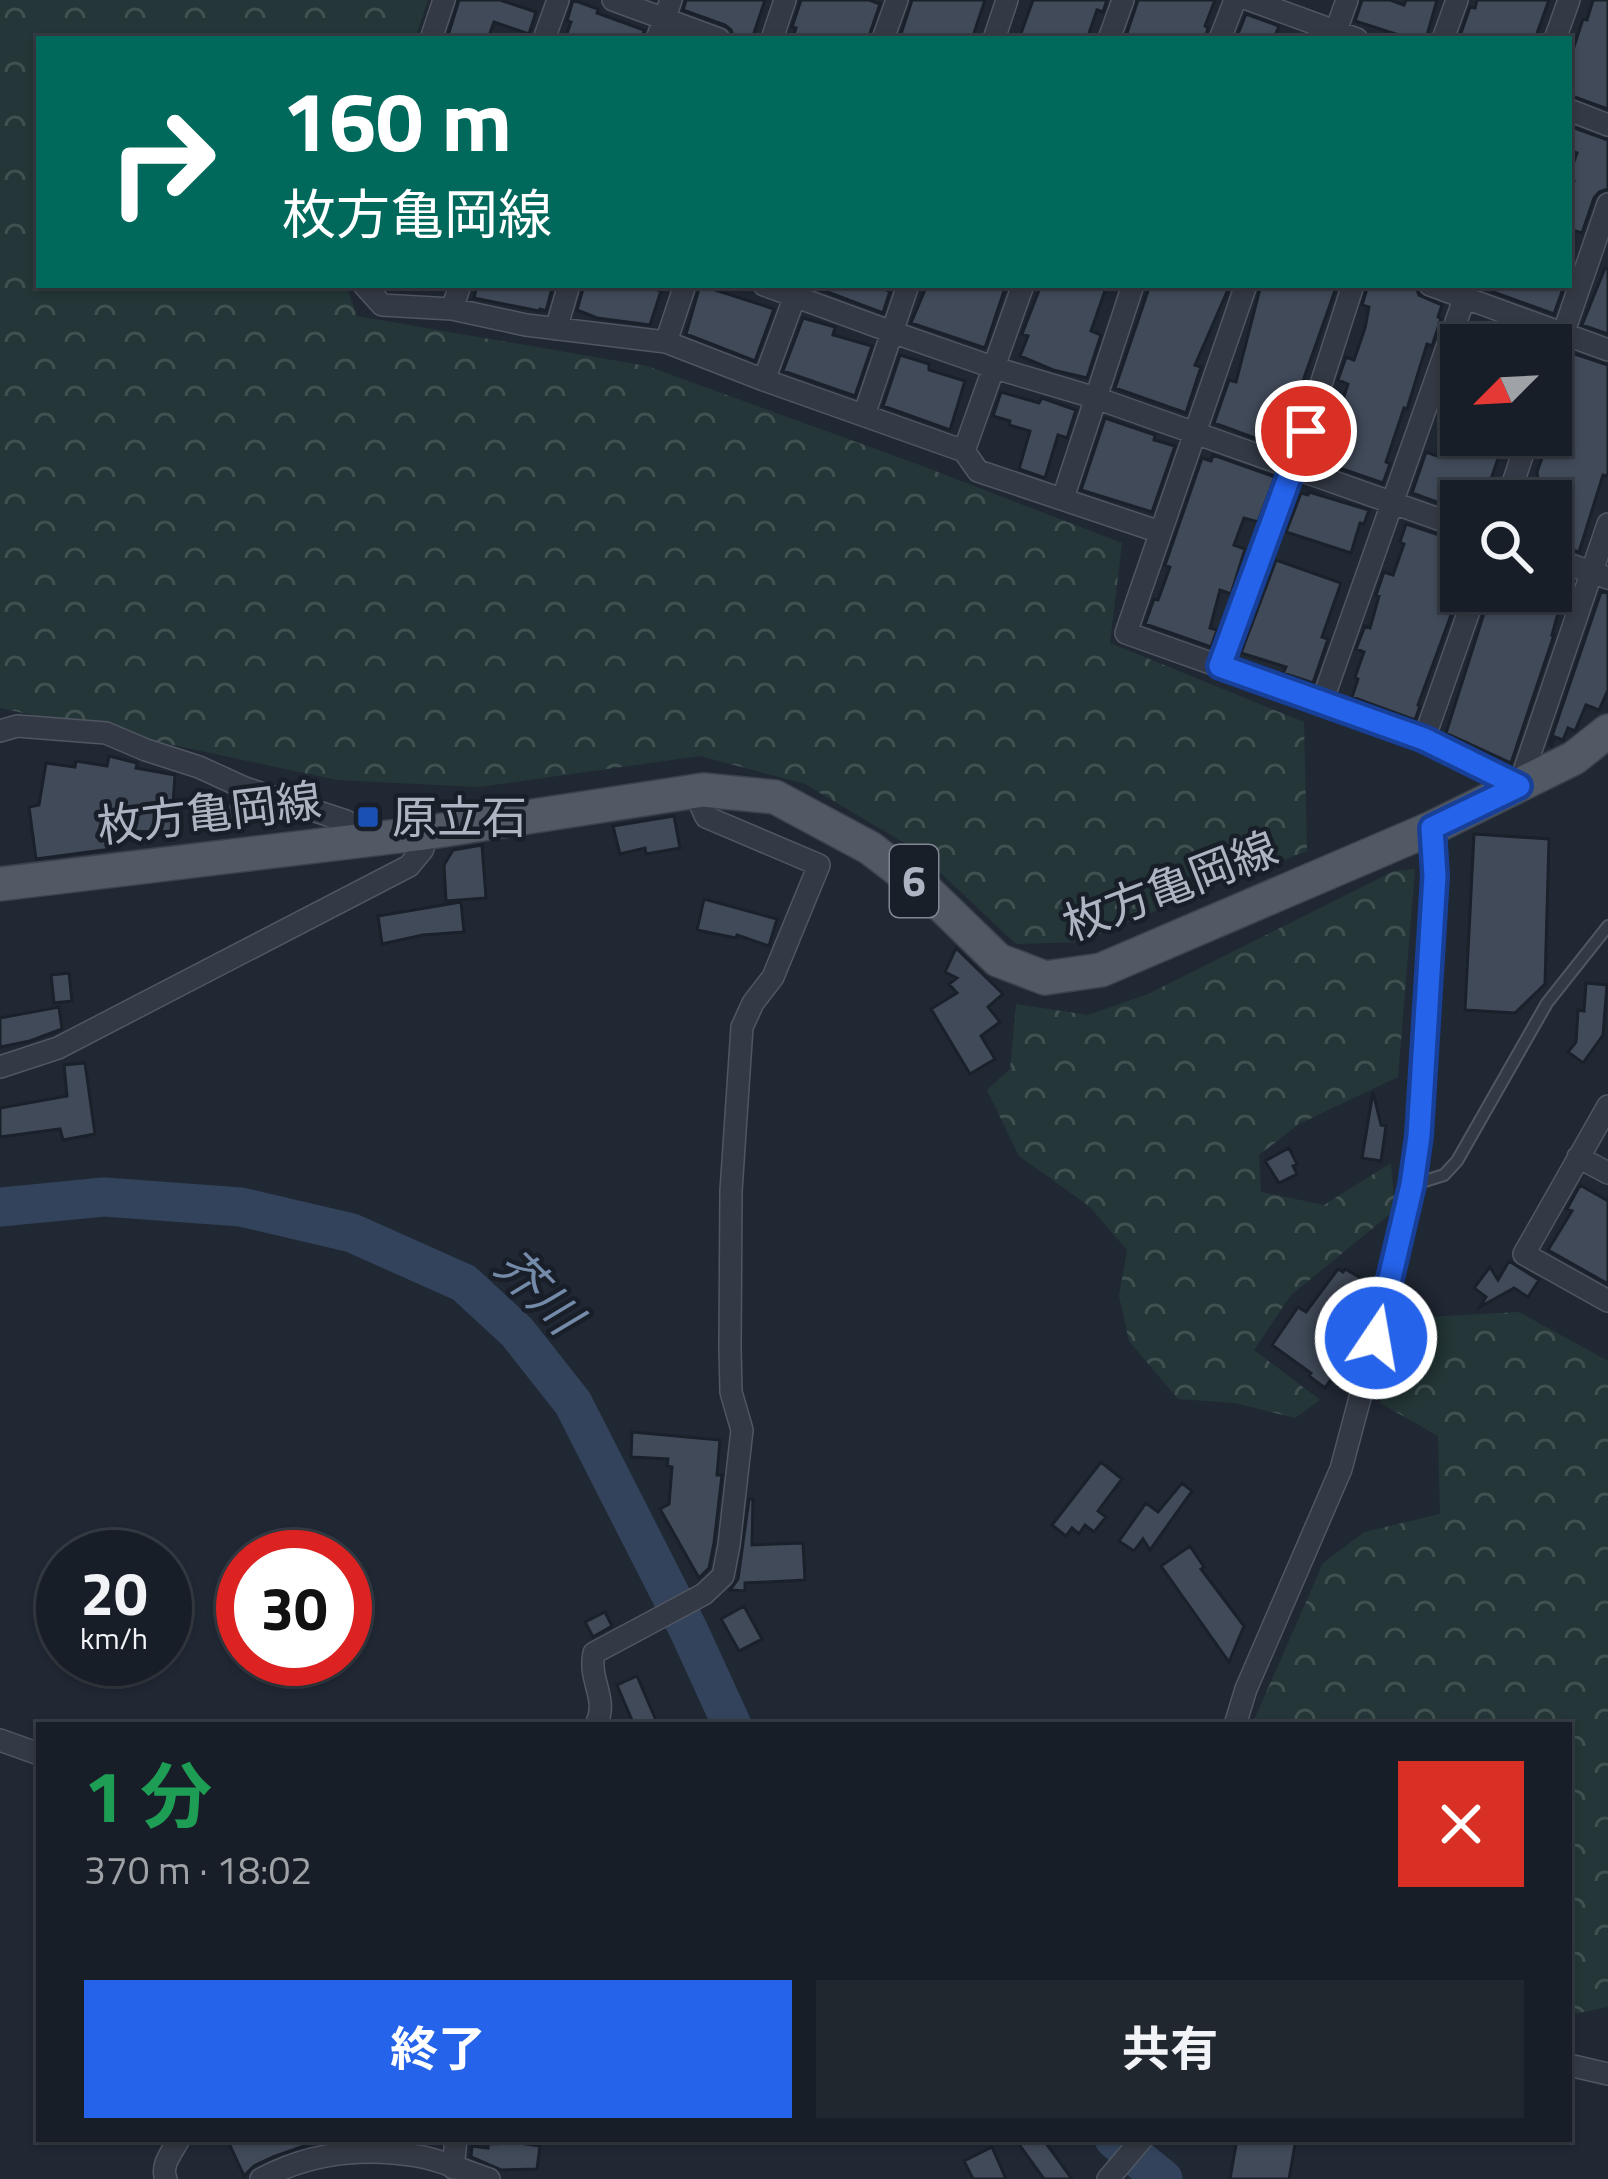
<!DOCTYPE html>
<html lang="ja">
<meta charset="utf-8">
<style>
:root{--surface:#181e27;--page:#21272f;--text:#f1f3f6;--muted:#9fa2a7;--line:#363c44;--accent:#2563eb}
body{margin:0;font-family:"Titillium Web","Noto Sans JP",sans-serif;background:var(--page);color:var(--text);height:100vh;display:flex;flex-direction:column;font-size:45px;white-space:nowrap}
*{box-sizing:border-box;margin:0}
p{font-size:39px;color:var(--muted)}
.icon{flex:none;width:66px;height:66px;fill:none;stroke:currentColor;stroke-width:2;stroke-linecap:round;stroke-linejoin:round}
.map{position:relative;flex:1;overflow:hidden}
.drawer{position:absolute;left:36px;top:1722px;width:1536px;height:420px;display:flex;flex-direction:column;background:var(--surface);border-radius:0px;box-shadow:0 3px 9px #0004,0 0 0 3px var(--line)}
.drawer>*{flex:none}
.banner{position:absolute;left:36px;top:36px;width:1536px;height:252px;border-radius:0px;box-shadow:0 3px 9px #0004,0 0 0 3px var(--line);background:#00695c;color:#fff;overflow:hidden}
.needle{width:78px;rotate:246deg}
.tools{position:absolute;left:1440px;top:324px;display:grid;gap:24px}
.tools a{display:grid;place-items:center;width:132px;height:132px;border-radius:0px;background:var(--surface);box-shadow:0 3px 9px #0004,0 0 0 3px var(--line);font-size:60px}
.speed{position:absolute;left:36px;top:1530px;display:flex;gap:24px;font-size:60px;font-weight:700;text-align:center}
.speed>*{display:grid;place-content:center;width:156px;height:156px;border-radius:50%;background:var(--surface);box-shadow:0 3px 9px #0004,0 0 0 3px var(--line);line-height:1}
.speed small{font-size:30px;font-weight:400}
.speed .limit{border:18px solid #d22;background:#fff;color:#111}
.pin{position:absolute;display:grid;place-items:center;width:102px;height:102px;color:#fff;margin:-51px;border:6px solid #fff;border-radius:50%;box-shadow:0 3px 12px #0007}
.me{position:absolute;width:132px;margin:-66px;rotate:12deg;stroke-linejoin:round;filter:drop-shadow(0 0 9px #0008)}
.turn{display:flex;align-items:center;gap:42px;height:252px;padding:0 48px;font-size:54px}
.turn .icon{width:156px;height:156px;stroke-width:2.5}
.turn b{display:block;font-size:84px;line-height:102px}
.round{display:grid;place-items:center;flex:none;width:126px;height:126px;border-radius:0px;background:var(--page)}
.head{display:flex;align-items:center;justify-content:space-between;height:204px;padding:0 48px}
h1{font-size:72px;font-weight:700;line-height:90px;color:#1e9e55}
.cta{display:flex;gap:24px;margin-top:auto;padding:24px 48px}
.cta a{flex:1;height:138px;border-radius:0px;background:var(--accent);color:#fff;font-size:48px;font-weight:700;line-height:138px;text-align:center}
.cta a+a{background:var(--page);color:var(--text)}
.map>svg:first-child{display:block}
.forest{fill:url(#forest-crowns)}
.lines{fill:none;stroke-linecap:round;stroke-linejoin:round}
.river{stroke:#33435b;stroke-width:39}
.building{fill:#414a59;stroke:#1a212b;stroke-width:3}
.lane-casing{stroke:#505763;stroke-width:14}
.street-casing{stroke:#505763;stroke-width:24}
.primary-casing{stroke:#3c434e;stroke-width:36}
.lane{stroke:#333a45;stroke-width:10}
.street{stroke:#333a45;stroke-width:21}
.primary{stroke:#515965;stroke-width:33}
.route-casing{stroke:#184099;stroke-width:30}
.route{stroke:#2563eb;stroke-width:21}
.transit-dot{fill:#1a4fb4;stroke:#191f29;stroke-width:4.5}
.labels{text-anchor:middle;stroke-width:9;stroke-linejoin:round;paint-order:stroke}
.shield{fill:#191f29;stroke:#818794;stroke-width:3}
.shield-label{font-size:42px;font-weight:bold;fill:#adb4c2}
.street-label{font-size:45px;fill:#adb4c2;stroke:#191f29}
.poi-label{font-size:45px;fill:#adb4c2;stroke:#191f29;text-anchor:start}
.water-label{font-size:48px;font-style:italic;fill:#758baa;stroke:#191f29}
</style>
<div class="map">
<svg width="1608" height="2179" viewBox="0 0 1608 2179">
<defs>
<pattern id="forest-crowns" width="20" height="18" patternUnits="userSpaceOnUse" patternTransform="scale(3)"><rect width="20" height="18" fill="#243637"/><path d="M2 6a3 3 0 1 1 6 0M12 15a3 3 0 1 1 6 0" fill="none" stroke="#415152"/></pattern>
</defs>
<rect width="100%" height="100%" fill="#202834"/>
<path class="forest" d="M0 0H428L415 39H39V285H346L357 316 647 366 917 464 1122 543 1110 643 1304 722 1307 851 1218 885 1081 942 1016 944 916 850 805 784 700 756 479 787 337 780 0 708Z
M1415 869 1398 1077 1299 1124 1259 1155 1261 1192 1324 1205 1391 1163 1395 1210 1291 1295 1254 1350 1320 1400 1295 1418 1235 1403 1178 1399 1129 1341 1119 1296 1127 1250 1089 1206 1019 1156 987 1090 1010 1069 1016 1004 1088 1015 1148 994 1394 871Z
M1519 1312 1608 1361V2007L1569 2015V1725H1252L1323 1563 1364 1532 1440 1514 1438 1436 1380 1403 1409 1318Z"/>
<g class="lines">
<path class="river" d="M0 1207 104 1197 241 1207 352 1233 464 1283 517 1332 573 1403 689 1631 732 1725
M1114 2139 1163 2179"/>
</g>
<path class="building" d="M459 0H500L536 12 529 34 494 22 488 39H447Z
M573 0 598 9 597 13 644 30 642 39H565L571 22 567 21Z
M686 0H765L752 39H734L731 30 725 25 683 10Z
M801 0H869L880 4 868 39H792L796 28 792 27Z
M912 0H985L972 39H914L901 34Z
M1033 0H1107L1103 12 1097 10 1087 39H1019Z
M1138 0H1215L1205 26 1208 28 1205 39H1125Z
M1362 0H1390L1404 5 1406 0H1437L1426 39H1398L1399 35 1355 21Z
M1477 0H1549L1535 39H1459L1470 7 1475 8Z
M1593 0H1608V109L1569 95V62L1583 19 1587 20Z
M1246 14 1279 26 1274 39H1236Z
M1569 126 1608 140V189L1599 192 1594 198 1582 233 1569 229V197L1574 181 1569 179V175L1577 153 1569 150Z
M1605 268 1608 269V334L1582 325Z
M477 285H553L546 311 540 309 539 311 474 298Z
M584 285H656L655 289 661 291 650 325 597 318 577 310Z
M700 285 774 309 755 361 686 334Z
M814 285H887L886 290 890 291 883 313 814 287Z
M927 285H1006L985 348 911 323Z
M1041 285H1107L1091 331 1101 335 1087 378 1053 370 1020 356 1028 336 1022 334Z
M1150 285H1230L1195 365 1201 367 1186 413 1115 388Z
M1261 285H1337L1298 395 1291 393 1283 424 1287 426 1279 447 1214 423 1229 380 1236 382Z
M1368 285H1415L1419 295 1442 305 1438 317 1441 319 1432 346 1427 344 1407 409 1404 408 1386 462 1390 464 1383 483 1313 459 1328 412 1338 415 1348 384 1338 380 1346 357 1354 360 1365 328 1369 307 1362 305Z
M1495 285H1560L1564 286 1554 314 1493 292Z
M803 318 835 327 833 335 872 346 855 396 783 371Z
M1469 329 1507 343V345H1464Z
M1572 353 1608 365V476L1603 475 1579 552 1551 543 1557 519 1551 518V501H1532L1538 481 1537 472 1557 416H1551V384L1562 379Z
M900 355 929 364V370L965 381 950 430 883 406Z
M1455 387H1461V435H1506L1489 485 1492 486 1487 501H1461V511L1412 493 1426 452 1437 456Z
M1001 392 1039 403 1042 398 1076 410 1067 438 1058 435 1045 478 1019 469 1030 431 1009 425 1010 421 993 416Z
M1105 418 1155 435 1154 440 1175 446 1152 512 1081 490Z
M1213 455 1275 477 1258 522 1244 518 1234 545 1245 549 1231 594 1220 590 1210 628 1217 630 1211 647 1145 624 1154 599 1158 600 1170 567 1165 565 1202 458 1211 461Z
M1309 492 1369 510 1364 524 1360 523 1351 553 1286 532 1301 493 1308 495Z
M1406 524 1461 542V588L1418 705 1420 706 1415 720 1352 697 1358 679 1355 677 1364 652 1356 649 1365 626 1370 628 1379 596 1376 595 1384 572 1393 575 1404 544 1400 542Z
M1276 560 1341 583 1322 637 1328 639 1313 683 1283 673 1286 667 1241 653Z
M1551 574 1569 580 1560 606 1552 635H1554L1511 763 1446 733 1491 591H1551Z
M1601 592 1608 593V690L1599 710 1586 705 1575 731 1568 728 1563 740 1555 737 1551 746 1549 745Z
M109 756 137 763 136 768 175 775 171 832 117 831 119 848 36 859 29 807 39 805 46 763 75 767 76 761 107 766Z
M228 802 256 807 255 820 227 819Z
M674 816 680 848 646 854 645 848 620 854 613 826Z
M1474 834 1549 839 1545 984 1515 1013 1465 1010Z
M482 845 486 898 446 901 444 865 453 850Z
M704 899 777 919 769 946 737 935 736 938 697 930Z
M461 902 464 932 423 935 382 944 378 916Z
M956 948 1003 994 988 1007 1000 1022 981 1036 995 1059 970 1074 931 1009 957 993 949 984 957 978 945 972Z
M69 973 72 1001 54 1003 51 975Z
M1586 983 1607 985 1603 1035 1583 1063 1568 1052 1576 1042 1578 1010 1584 1011Z
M59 1007 62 1029 30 1041 0 1047V1018Z
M85 1063 95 1134 63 1140 60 1129 0 1137V1108L67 1096 64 1065Z
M1373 1092 1381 1125 1386 1126 1381 1161 1362 1158Z
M1289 1148 1297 1164 1293 1166 1297 1174 1279 1183 1265 1161Z
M1580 1185 1608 1201V1284L1548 1250 1572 1211 1567 1209Z
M1509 1261 1539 1280 1528 1297 1514 1288 1480 1307 1486 1297 1474 1288 1490 1267 1498 1280Z
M1338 1269 1343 1272 1345 1269 1366 1281 1360 1292 1370 1299 1367 1310 1335 1356 1344 1362 1325 1388 1309 1376 1311 1373 1272 1345 1298 1307 1306 1312Z
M632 1432 720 1440 717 1475H722L714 1543 709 1568 699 1578 660 1509 669 1504 672 1467 667 1466 668 1459 631 1457Z
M1101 1462 1122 1479 1098 1511 1106 1517 1094 1532 1085 1525 1079 1534 1072 1528 1066 1536 1052 1525Z
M1182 1483 1192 1491 1150 1550 1143 1539 1134 1551 1119 1541 1146 1503 1158 1512Z
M749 1499H753L752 1545 803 1543 805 1580 745 1583V1591L730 1590 738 1579Z
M1190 1546 1204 1567 1201 1569 1244 1626 1229 1662 1161 1566Z
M744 1606 762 1639 739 1651 721 1619Z
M605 1612 612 1626 593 1637 585 1622Z
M637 1676 658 1725H634L617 1685Z
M227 2139H324L273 2157 254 2166 244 2176Z
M1015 2139H1043L1072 2179H1044Z
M1237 2139H1296L1289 2179H1230Z
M519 2143 540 2146 537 2169 501 2170 471 2157 472 2146 488 2148V2144Z
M992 2147 1006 2179H973L964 2161Z"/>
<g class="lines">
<defs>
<path id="lane" d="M1412 1185 1444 1175 1457 1161 1547 1003 1608 926"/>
<path id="street" d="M613 0 719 39
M1250 0 1357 39
M431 39 444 0
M544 39 558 0
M657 39 671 0
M772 39 785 0
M883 39 897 0
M994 39 1007 0
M1109 39 1123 0
M1220 39 1235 0
M1333 39 1347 0
M1443 39 1457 0
M1555 39 1569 0
M1569 110 1608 125
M364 285 382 305 452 309 526 325 666 342 764 380 964 451 978 471 1160 532
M764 285 892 332 995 368 1096 398 1461 527
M1246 285 1126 633 1424 739 1519 786 1608 524
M1430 285 1608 350
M452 309 460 285
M556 329 569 285
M666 342 685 285
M1551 369 1608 204
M764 380 799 285
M864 415 908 285
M964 451 1023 285
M1063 498 1133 285
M1507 501 1529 435
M1551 558 1608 578
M1220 666 1294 468 1353 285
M1322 702 1469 285
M0 731 17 726 106 733 146 750 199 767 245 788 346 821 359 840
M1424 739 1476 591
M0 1067 58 1048 409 866 423 849 424 833
M1608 1106 1524 1254 1608 1301
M1578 1157 1608 1173
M596 1725C609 1699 588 1681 594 1653L704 1594 723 1576 729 1545 742 1430 731 1392 730 1347 731 1191 742 1027 753 1003 773 977 819 865 706 817 701 806 703 790
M1235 1725 1246 1689 1341 1469 1376 1338 1412 1185 1419 1136 1435 876 1432 828
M0 1740 39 1754
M1569 2065 1608 2074
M453 2168 456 2139
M166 2179C160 2165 173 2151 179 2139
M261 2179C309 2153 363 2147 417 2156 439 2159 467 2172 489 2179
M1108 2179 1142 2139"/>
<path id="primary" d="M0 884 424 833 703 790 775 797 870 848 930 894 998 960 1045 978 1101 970 1432 828 1574 758 1608 731"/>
</defs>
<use href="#lane" class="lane-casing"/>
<use href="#street" class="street-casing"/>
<use href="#primary" class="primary-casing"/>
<use href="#lane" class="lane"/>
<use href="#street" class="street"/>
<use href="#primary" class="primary"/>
</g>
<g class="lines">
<defs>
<path id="route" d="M1306 431 1220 666 1424 739 1519 786 1432 828 1435 876 1419 1136 1412 1185 1376 1338"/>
</defs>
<use href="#route" class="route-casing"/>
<use href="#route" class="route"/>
</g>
<rect class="transit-dot" x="356" y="805" width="24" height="24" rx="6"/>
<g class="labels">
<rect class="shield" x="890" y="845" width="48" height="72" rx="9"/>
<g class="shield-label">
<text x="914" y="896">6</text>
</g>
<g class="street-label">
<text transform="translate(209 813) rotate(-7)" y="16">枚方亀岡線</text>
<text transform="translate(1170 886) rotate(-21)" y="16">枚方亀岡線</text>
</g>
<g class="poi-label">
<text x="392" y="833">原立石</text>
</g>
<g class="water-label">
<text transform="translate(538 1291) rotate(45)" y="17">芥川</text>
</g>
</g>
</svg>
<div class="tools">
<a><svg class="needle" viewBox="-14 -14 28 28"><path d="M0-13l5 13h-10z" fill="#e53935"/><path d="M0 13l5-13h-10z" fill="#9fa2a7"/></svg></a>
<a><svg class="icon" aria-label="search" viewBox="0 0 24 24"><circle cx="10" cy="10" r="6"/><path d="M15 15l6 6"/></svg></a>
</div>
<div class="speed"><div>20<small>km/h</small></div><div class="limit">30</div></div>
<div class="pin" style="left:1306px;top:431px;background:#d93025"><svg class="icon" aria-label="arrive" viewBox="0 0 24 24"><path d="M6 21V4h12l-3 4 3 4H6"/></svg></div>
<svg class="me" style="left:1376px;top:1338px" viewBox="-20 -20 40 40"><circle r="17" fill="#2563eb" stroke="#fff" stroke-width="3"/><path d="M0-11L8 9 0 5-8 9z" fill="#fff"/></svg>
<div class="banner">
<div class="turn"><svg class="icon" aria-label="right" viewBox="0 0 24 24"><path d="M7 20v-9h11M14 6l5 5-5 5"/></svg><div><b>160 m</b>枚方亀岡線</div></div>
</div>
<section class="drawer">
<div class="head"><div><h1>1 分</h1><p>370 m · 18:02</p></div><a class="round" style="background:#d93025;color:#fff"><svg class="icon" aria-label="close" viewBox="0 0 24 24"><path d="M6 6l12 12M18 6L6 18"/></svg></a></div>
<div class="cta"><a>終了</a><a>共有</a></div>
</section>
</div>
